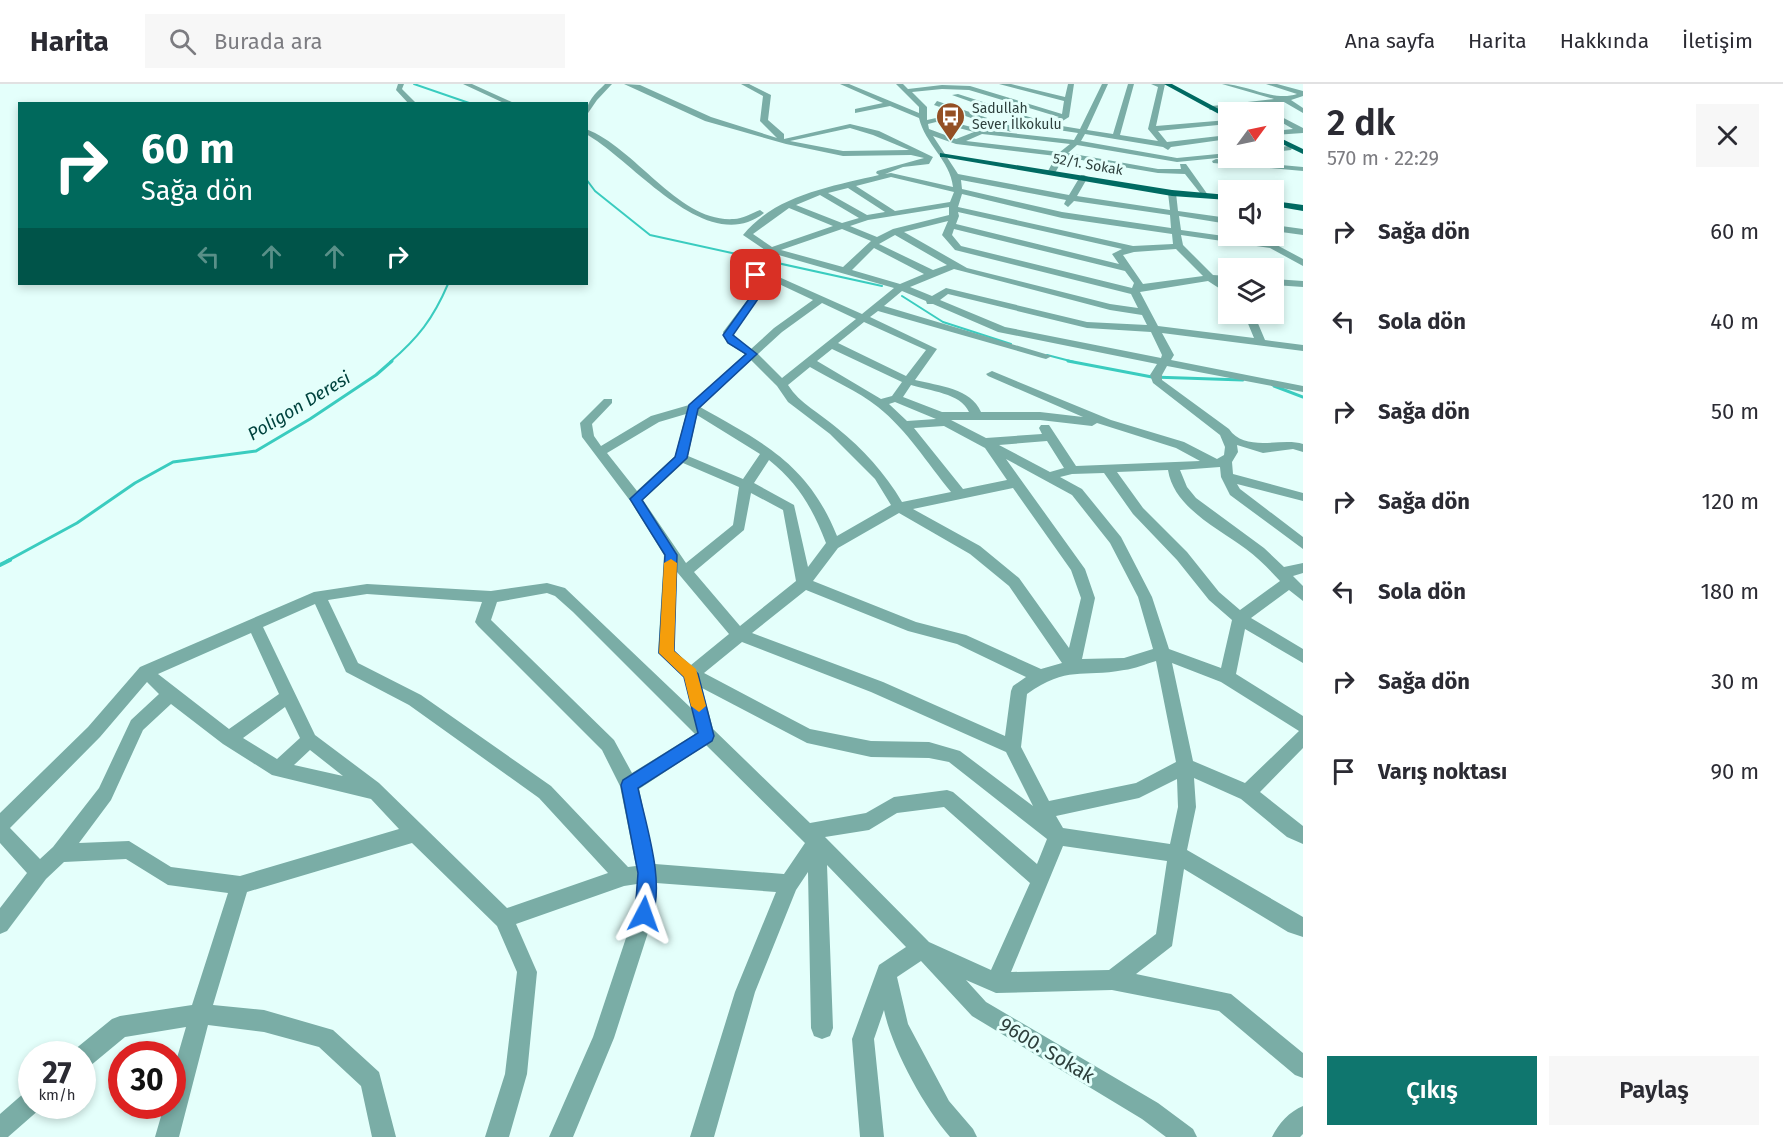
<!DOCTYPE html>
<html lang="tr">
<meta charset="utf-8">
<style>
:root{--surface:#fff;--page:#f7f7f7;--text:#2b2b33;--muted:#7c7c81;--line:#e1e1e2;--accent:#0f766e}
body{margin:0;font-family:"Fira Sans",sans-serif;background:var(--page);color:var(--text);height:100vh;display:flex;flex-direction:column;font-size:22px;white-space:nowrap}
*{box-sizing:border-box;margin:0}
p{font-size:20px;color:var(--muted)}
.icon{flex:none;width:33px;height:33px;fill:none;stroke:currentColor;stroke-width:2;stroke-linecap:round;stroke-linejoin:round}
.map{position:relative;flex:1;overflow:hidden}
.sheet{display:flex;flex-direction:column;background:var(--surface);width:480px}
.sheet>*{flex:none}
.banner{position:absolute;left:18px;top:18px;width:570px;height:183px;border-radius:0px;box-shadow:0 3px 9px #0003;background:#00695c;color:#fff;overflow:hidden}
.needle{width:39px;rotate:57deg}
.tools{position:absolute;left:1218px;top:18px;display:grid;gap:12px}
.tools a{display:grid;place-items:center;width:66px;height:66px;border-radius:0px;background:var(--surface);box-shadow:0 3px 9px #0003;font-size:30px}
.speed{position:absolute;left:18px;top:957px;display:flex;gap:12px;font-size:30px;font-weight:700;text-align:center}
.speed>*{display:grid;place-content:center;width:78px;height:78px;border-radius:50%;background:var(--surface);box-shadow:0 3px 9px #0003;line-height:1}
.speed small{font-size:15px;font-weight:400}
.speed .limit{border:9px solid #d22;background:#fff;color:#111}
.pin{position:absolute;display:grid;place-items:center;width:51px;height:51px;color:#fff;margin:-26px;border-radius:12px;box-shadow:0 3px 9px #0006}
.me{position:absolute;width:66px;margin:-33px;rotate:4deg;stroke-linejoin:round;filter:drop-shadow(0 0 4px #0008)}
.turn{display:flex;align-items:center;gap:21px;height:126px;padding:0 24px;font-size:27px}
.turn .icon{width:78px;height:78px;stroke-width:2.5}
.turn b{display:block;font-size:42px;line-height:51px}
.lanes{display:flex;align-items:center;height:57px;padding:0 24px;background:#0003;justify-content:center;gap:30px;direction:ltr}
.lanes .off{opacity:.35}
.round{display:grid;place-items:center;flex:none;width:63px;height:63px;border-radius:0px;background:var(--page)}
.headline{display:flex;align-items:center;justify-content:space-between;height:102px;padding:0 24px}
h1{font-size:36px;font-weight:600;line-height:45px}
.primary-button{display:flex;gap:12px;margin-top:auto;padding:12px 24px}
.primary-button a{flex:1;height:69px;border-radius:0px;background:var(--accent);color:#fff;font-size:24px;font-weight:600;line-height:69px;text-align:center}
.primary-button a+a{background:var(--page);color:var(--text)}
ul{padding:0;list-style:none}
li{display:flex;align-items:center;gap:18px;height:90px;padding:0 24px}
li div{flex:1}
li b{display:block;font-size:22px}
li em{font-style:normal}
header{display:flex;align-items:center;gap:36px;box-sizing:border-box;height:84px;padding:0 30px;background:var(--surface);border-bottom:2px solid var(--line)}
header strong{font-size:28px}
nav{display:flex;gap:33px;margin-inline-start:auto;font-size:21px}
.search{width:420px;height:54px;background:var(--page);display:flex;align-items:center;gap:15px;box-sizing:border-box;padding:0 21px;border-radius:0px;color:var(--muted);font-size:22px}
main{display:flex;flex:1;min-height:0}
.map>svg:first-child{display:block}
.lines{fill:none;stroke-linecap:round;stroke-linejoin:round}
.stream-far2{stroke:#3accbf;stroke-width:2}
.stream-far1{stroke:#3accbf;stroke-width:3}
.stream{stroke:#3accbf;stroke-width:4}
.minor{fill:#7aada6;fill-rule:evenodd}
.major{fill:#006a62;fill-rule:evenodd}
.route{fill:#1a73e8;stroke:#114b97;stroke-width:1.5}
.slow{fill:#f59e0b}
.labels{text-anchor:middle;stroke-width:6;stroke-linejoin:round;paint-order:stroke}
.far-poi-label{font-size:14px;fill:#2e403d;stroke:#e4fffb;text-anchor:start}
.far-street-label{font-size:14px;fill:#2e403d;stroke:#e4fffb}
.water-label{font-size:18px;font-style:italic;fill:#00433e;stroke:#e4fffb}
.near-street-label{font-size:20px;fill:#2e403d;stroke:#e4fffb}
</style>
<header>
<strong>Harita</strong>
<div class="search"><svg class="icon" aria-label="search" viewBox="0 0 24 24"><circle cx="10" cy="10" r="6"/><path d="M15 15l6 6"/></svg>Burada ara</div>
<nav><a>Ana sayfa</a><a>Harita</a><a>Hakkında</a><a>İletişim</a></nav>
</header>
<main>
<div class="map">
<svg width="1303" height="1053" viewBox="0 0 1303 1053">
<rect width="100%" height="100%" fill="#e4fffb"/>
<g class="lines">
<path class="stream-far2" d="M414 0 472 20
M586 95 595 107 650 151 882 202
M902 212 943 238 1011 260
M1047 271 1074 278
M390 278C418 254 433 235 448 200"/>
<path class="stream-far1" d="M1068 277 1152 293 1243 296
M1274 302 1303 313
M7 477 77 439 135 399 173 378 256 367 310 335 376 291 392 277"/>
<path class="stream" d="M0 481 10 476"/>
<path class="minor" d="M398 0H404L402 5 417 20H409L396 6Z
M463 0H472L516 20H506Z
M605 0H612L597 16 586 32C586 17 595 10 605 0Z
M624 0 640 1 711 33 777 54 760 37 763 12 741 0H749L771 11 768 36 784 50V55L850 40 879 47 933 73 929 80 903 83 885 90 891 89 953 103C950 76 925 60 919 34L890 22 855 29V25L883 19 840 0H849L919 29V23L896 0H903L908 5 942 1 970 2 1062 30 1064 17 999 0H1011L1065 13 1068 0H1074L1069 33 1056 41 1080 45 1102 0H1108L1087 46 1113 50 1128 0H1134L1120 51 1158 57 1148 45 1158 3 1151 0H1165L1156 42 1228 36V40L1158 47 1167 58 1228 51V55L1171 63 1168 66 1163 63 1085 50 1081 57 1177 74 1228 69V73L1177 78 1077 61 1068 69 1158 85H1181L1180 80H1186L1208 111 1204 114 1185 90 1158 89 1064 73 1055 89H1052L1048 87 1056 72 956 60 933 52 958 90 1069 111 1081 91H1084L1088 93 1077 112 1170 126 1168 109 1172 106 1176 109 1178 127 1228 134V140L1179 132 1181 146 1273 159 1303 175V182L1270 164 1181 151 1183 161 1213 191 1228 192V198H1221L1228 203V210L1208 197 1140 208 1158 242 1254 254 1244 230H1254L1265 256 1303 261V267L1162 249 1174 271 1171 276 1303 302V308L1167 282 1162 291V296L1229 345C1245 369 1282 353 1303 360V368L1293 365 1263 369 1237 361 1238 368 1232 378 1233 390 1303 409V417L1237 400 1240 405 1303 453V465L1230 411 1221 393 1220 383 1180 386 1187 403 1196 414 1264 464 1284 483 1303 479V489L1293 492 1303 502V517L1289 506 1251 534 1303 565V579L1245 545 1236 590 1303 632V664L1260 708 1303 742V760L1287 753 1241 715 1194 694 1196 723 1187 766 1303 833V853L1288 848 1184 785 1172 862 1136 890 1231 910 1303 969V994L1295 991 1219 927 1112 906 996 909 966 896 986 918 1158 1019 1193 1045 1197 1053H1166L1142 1035 972 932 921 877 897 893 908 940 949 1017 973 1045 977 1053H950C924 1023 892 965 884 926L874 955 884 1053H860L852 955 879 881 906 863 827 781 833 944 830 952 822 955 814 952 811 944 808 788 796 806 755 908 714 1053H690L735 908 776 808 656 799 654 830 614 954 573 1053H549L593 953 634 830 637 800 624 802 516 840 537 888 527 990 509 1053H485L505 990 517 888 497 842 412 759 247 808 213 921 264 926 333 946 379 988 396 1053H372L361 1002 319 963 264 948 208 941 179 1053H155L164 1022H172V991L186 943 125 953 90 982 82 985V970H72L74 966 112 935 120 932 192 921 228 809 168 801 126 775 64 778 46 795 7 847 0 850V824L27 789 0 759V729L88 643 140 583 314 508 367 500 491 507 547 499 565 504 691 624 684 593 658 569 664 471 631 418 582 353 580 339 604 315H612V319L592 340 594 352 601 362 651 332 689 321 745 270 727 259 723 248 748 215 755 185H761L862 230 894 204 768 168 743 151C775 111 833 102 879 91L876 89 877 87 924 74 911 71 843 72 786 60 705 37ZM942 5 969 6 1059 33 1048 39 958 10 952 11 1045 44 1078 49 1074 56 983 46 936 34 927 36V23L912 8ZM936 38 974 48 956 55 929 45 928 40ZM850 44 873 51 909 66 843 67 790 57ZM982 50 1070 60 1060 68 966 57ZM891 93 954 108 950 118 895 127 856 102ZM961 96 1066 116 1064 120 1068 123 1074 117 1170 131 1171 144 1062 128 962 105ZM848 104 885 128 867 131 828 109ZM962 110 1062 134 1172 150 1173 160 1133 162 958 123ZM820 111 859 134 842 139 796 121ZM949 123V131L893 145 877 153 850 142 868 136ZM789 124 833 142 772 163 753 150ZM958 128 1122 165 1112 170 1119 180 956 140 959 132ZM948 137 942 151 955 166 1131 210 1138 224 1110 220 967 184 904 148ZM842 145 871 157 843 183 781 166ZM954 145 1125 187 1134 199 1132 204 961 162 952 151ZM895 151 947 181 933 186 879 160ZM874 164 924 190 900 200 852 186ZM1176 165 1203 192 1143 200 1123 171 1134 168ZM954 185 1110 226 1142 231 1147 241 1087 238 946 204 932 212 910 203ZM762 192 813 216 774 244 751 265 736 255 733 248 758 215ZM902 207 926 217 927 220H933L998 248 1157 280 1150 291 1153 299 1220 351 1225 363 1224 371 1217 375 1184 358 1111 336 992 287 986 290 988 292 1083 333 1040 328H981C971 304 939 302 915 296L937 265 870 233 878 227 1042 274 1046 275 1052 272 884 222ZM948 210 1087 244 1151 248 1162 271 1161 274 1005 243 940 216ZM822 219 856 235 782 294 758 270 782 248ZM864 238 926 266 906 292 838 259ZM832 265 902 298 892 312 881 315 817 277ZM751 276 777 302 788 318 830 350 875 395 891 421 837 452C808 380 764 359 700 323ZM810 283C832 296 858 307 878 323 907 346 927 379 951 408L902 418C885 389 863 365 837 344 820 329 800 320 788 301ZM911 301C929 307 961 309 969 328H942L903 313ZM895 318 936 335 907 337 889 320ZM686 330 675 372 637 407 607 369 659 338ZM697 331 760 370 743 395 688 372ZM951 336H1040L1092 342 1097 339 1176 364 1200 377 1076 382 1049 341H1041L1039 344 1042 350 986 354ZM944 342 985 364 1007 396 963 405 914 344ZM1047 357 1064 384 1050 388 999 361ZM1006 375 1072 411 1110 459 1138 513 1153 565 1124 574 1082 575 1095 514 1085 485ZM769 376C798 399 813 425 826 459L808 483 794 421 754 399ZM683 379 739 403 733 441 686 479 643 416ZM1168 386C1174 424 1218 444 1246 465 1258 474 1269 485 1280 497L1240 526 1219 508 1187 468 1143 424 1117 388ZM1104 389 1133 430 1177 476 1209 516 1232 536 1221 584 1169 565 1152 513 1121 453 1082 405 1060 393 1072 390ZM1013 404 1071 486 1081 514 1069 564 1019 494 980 462 913 425ZM751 409 783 426 796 497 740 542 694 488 744 446ZM899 429 970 470 1009 502 1062 579 1041 585 966 551 916 538 813 497 838 464ZM677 488 729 550 691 581 674 567ZM806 506 908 547 957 560 1026 593 1013 602 1011 607 1005 652 883 598 752 549ZM547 509 555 512 573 528 695 650 632 689 614 656 491 536 497 518ZM367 510 482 518 475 538 478 542 602 666 620 702 636 782 628 783 551 702 421 611 358 579 328 516ZM315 520 346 588 409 621 539 714 608 789 507 824 379 699 315 651 263 543ZM251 549 279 610 229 645 158 590ZM742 558 871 608 1006 668 1033 722 960 667 929 658 871 657 810 645 704 589ZM1156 577 1176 678 1136 699 1049 717 1021 663 1027 610C1068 581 1081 594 1124 586 1135 585 1145 580 1156 577ZM1172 579 1221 598 1299 647 1245 699 1193 677ZM147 598 159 610 131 636 99 704 53 763 40 775 10 744 100 653ZM702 604 807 659 871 673 929 674 949 678 1047 755 1037 780 953 708 947 706 894 713 866 729 810 739 713 645ZM171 620 223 660 272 691 371 715 399 745 240 792 171 783 129 757 79 759 111 716 143 646ZM285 623 300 654 277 675 243 654ZM706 661 805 759 784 790 655 780 639 705ZM310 666 343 692 294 681ZM1177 695 1178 723 1170 760 1063 744 1056 732 1139 714ZM944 723 1030 799 991 886 929 858 825 753 869 746 897 729ZM1063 762 1167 777 1156 850 1109 886 1011 888Z
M1222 0C1247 0 1273 18 1297 10L1266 0H1277L1303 7V12L1291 16 1303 24V29L1284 18 1209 26 1212 22 1274 15Z
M937 17 1017 44 1018 46 1011 48 934 21Z
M1274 29 1303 44V49L1274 51V47L1293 45 1274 34Z
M586 45C636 64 679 139 734 135 742 135 752 129 760 126L764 129C707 174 634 77 586 50Z
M1288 62 1292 64 1291 66 1274 68V64Z
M1216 75 1303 83V87L1213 79 1212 77Z
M1274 141 1303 145V151L1274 147Z
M1274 195 1303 197V203L1274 201Z
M32 1006V1022H41L40 1025 8 1053H0V1030L24 1009Z
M1303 1022V1050L1300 1053H1272C1278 1040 1290 1027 1303 1022Z"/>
<path class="major" d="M1164 0H1172L1228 30V35Z
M1274 51 1303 65V70L1274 56Z
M940 69 1172 106 1228 111V116L1172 112 943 73H940Z
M1274 117 1303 121V127L1274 122Z"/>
</g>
<path class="route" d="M756 188 760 191 758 215 733 251 757 270 698 325 687 374 642 416 677 471 674 567 698 590 714 652 712 657 638 704C646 742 666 800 651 836L644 839 638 836 635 830 638 789 621 701 623 696 698 649 684 593 659 569 665 471 630 415 675 373 689 321 746 270 728 259 723 251 749 215 751 191Z"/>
<path class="slow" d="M671 475 677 479 674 567 696 585 706 622 699 628 691 622 684 593 659 569 664 479Z"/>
<defs>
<symbol id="bus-pin" viewBox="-11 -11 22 30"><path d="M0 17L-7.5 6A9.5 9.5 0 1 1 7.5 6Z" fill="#944f24" stroke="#e4fffb"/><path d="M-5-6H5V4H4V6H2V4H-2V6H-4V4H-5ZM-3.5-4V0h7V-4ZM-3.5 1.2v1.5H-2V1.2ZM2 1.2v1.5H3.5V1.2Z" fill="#fff"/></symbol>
</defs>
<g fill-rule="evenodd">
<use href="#bus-pin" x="934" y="16" width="33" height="45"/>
</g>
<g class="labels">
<g class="far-poi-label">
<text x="972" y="29">Sadullah<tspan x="972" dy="16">Sever İlkokulu</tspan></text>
</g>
<g class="far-street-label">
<text transform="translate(1088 80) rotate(10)" y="5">52/1. Sokak</text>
</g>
<g class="water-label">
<text transform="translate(299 322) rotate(-31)" y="6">Poligon Deresi</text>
</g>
<g class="near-street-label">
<text transform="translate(1047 966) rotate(31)" y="7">9600. Sokak</text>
</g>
</g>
</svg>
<div class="tools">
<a><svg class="needle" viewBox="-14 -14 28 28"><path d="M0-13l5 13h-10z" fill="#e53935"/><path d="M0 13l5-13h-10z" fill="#7c7c81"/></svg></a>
<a><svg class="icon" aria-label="sound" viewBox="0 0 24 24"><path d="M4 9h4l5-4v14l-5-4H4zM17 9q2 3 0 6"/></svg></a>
<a><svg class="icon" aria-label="layers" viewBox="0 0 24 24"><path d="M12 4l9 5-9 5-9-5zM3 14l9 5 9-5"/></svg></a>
</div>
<div class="speed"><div>27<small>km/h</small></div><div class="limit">30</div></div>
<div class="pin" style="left:756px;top:191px;background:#d93025"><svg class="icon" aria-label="arrive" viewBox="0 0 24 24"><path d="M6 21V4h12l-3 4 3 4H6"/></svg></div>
<svg class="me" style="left:644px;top:830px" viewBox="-20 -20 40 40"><path d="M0-17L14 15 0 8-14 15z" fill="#1a73e8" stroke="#fff" stroke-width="4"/></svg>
<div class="banner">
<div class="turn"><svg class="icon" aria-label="right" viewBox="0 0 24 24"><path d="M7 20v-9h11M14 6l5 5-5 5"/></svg><div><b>60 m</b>Sağa dön</div></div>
<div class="lanes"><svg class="icon off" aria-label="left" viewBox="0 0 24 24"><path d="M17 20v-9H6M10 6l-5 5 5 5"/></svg><svg class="icon off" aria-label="ahead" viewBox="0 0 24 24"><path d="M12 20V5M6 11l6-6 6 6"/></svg><svg class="icon off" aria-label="ahead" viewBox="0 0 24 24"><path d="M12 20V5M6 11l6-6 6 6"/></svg><svg class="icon" aria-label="right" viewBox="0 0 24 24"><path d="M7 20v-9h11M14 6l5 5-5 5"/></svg></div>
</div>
</div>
<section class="sheet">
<div class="headline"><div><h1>2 dk</h1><p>570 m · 22:29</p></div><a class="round"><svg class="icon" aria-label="close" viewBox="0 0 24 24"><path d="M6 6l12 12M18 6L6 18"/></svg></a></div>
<ul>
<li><svg class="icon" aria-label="right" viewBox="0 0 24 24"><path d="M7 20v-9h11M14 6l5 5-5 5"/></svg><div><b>Sağa dön</b></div><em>60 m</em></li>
<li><svg class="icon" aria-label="left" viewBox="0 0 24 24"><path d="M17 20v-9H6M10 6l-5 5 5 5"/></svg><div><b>Sola dön</b></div><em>40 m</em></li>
<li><svg class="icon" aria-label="right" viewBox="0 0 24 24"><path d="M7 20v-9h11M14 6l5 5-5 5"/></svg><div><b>Sağa dön</b></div><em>50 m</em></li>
<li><svg class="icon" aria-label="right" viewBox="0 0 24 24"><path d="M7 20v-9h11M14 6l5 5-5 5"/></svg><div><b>Sağa dön</b></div><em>120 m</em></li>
<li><svg class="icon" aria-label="left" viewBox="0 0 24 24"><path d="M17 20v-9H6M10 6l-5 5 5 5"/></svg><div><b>Sola dön</b></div><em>180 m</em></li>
<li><svg class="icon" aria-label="right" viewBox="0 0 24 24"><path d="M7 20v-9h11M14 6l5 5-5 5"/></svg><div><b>Sağa dön</b></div><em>30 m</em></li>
<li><svg class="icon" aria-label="arrive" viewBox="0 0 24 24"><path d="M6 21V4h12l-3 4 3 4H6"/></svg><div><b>Varış noktası</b></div><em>90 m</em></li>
</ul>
<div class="primary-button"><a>Çıkış</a><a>Paylaş</a></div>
</section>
</main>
